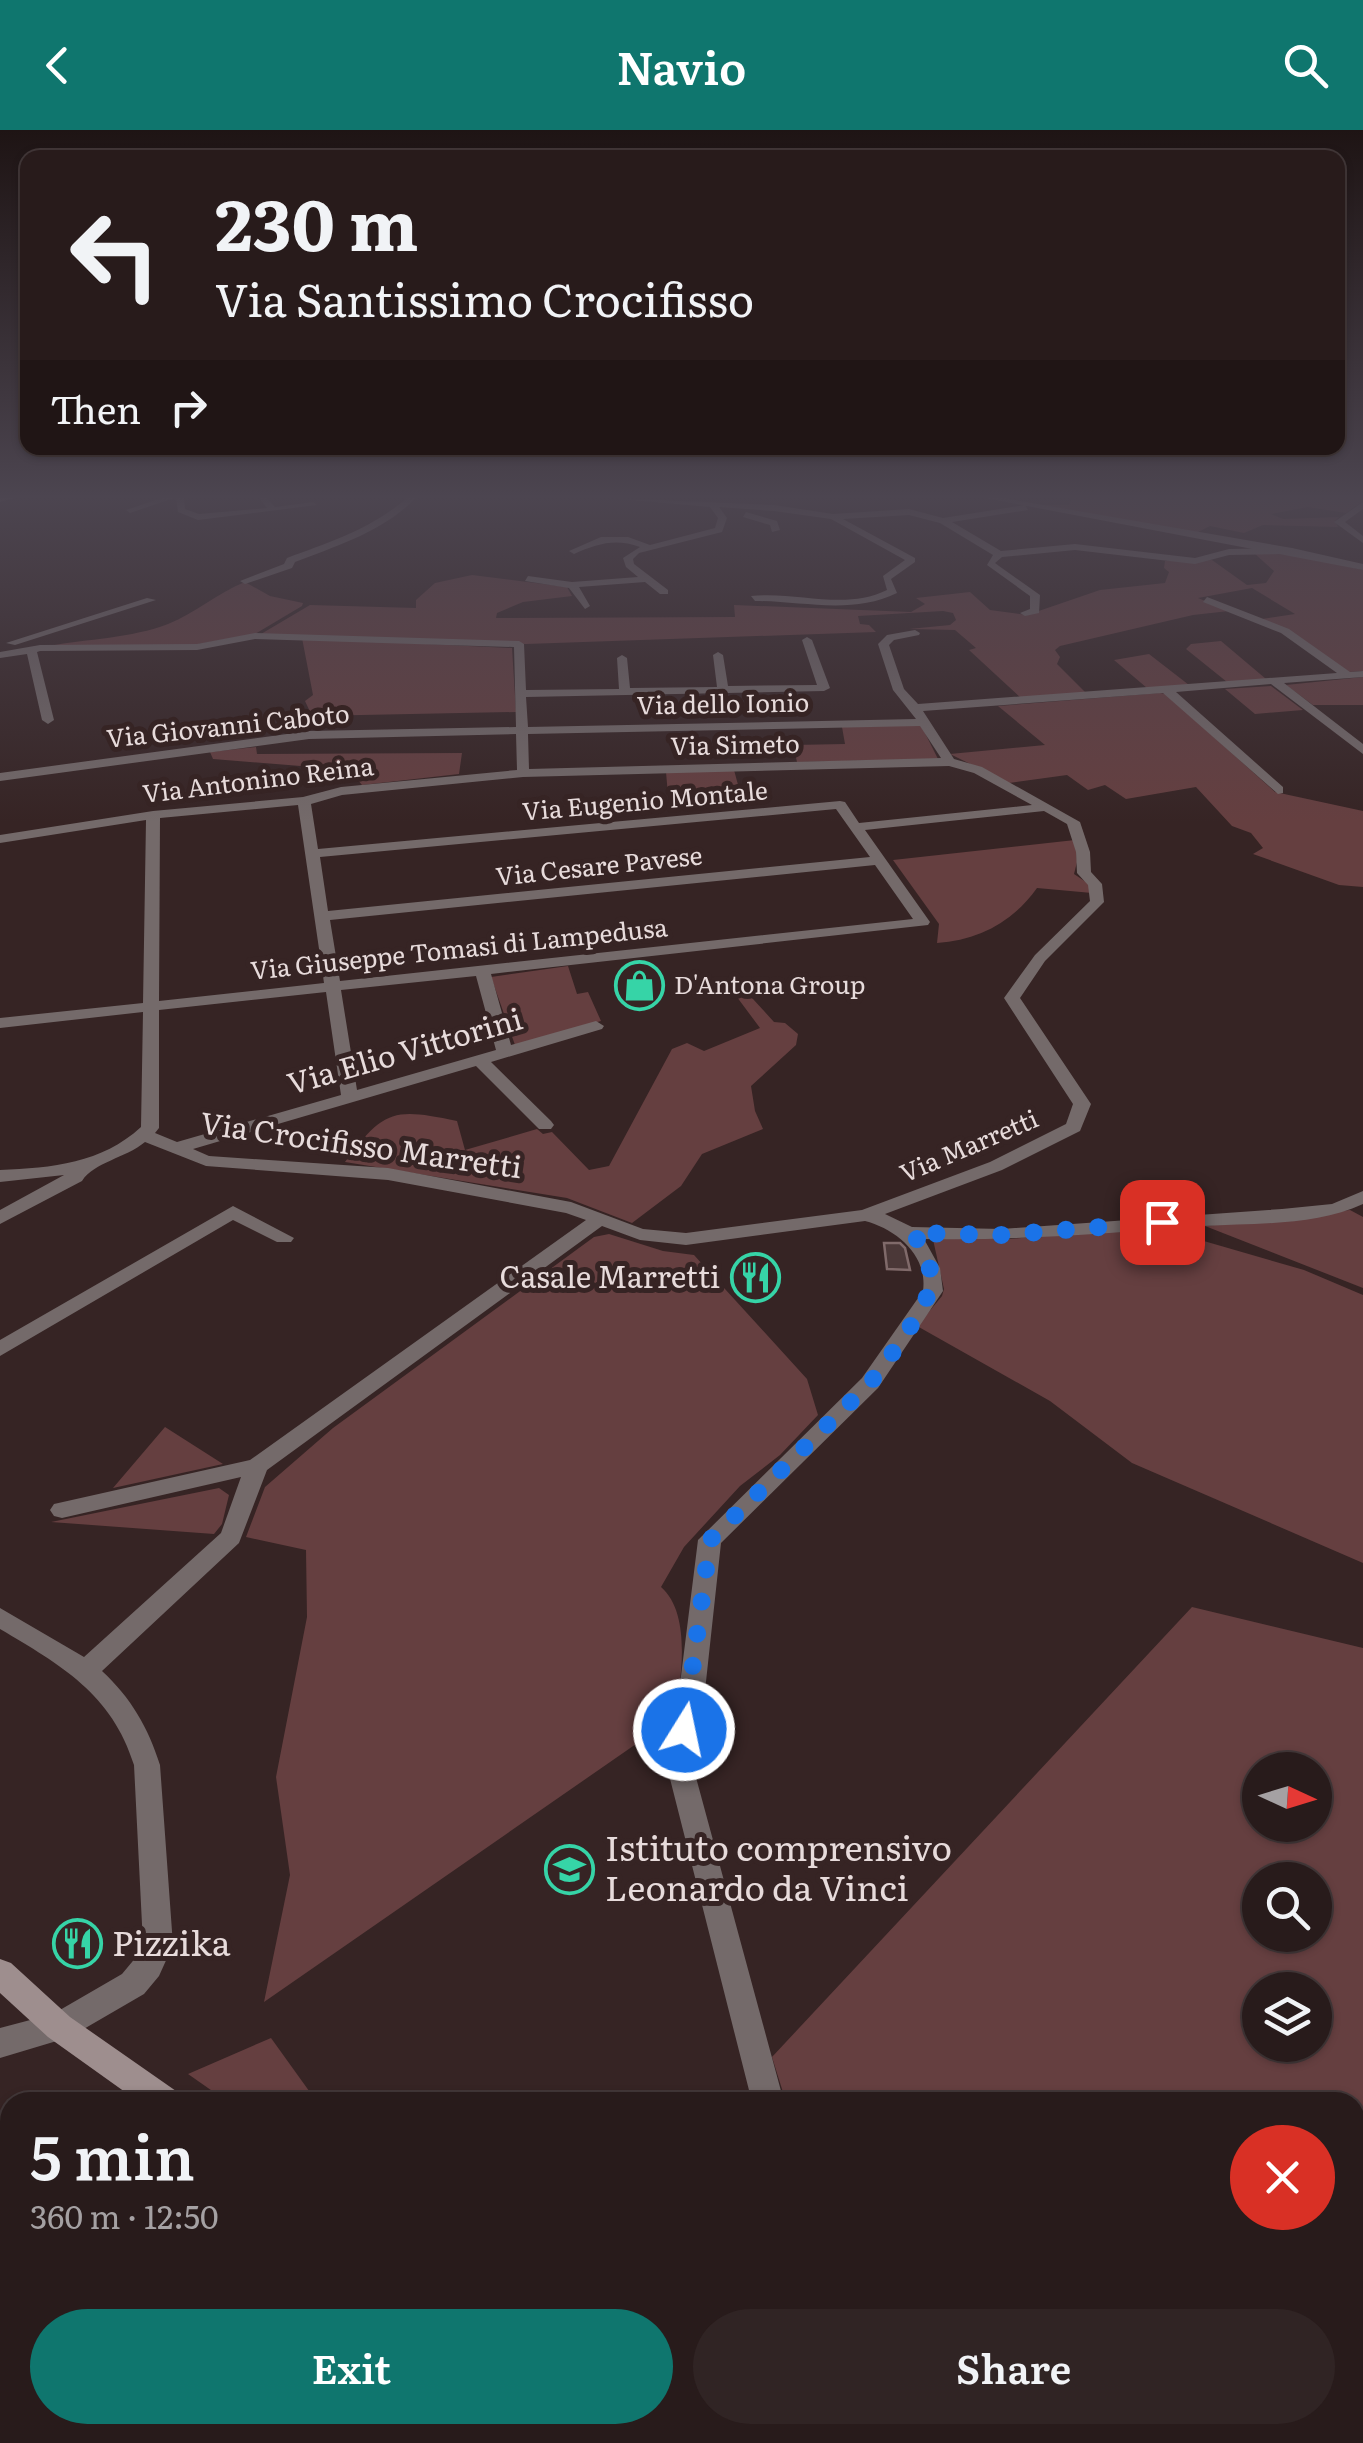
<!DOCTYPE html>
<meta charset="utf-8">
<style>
:root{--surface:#281b1b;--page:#302424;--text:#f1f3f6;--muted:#a5a1a3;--line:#44393a;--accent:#0f766e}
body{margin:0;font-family:Literata,serif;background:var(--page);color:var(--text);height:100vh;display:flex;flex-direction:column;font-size:38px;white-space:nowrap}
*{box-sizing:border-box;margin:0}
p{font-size:32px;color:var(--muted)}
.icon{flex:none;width:55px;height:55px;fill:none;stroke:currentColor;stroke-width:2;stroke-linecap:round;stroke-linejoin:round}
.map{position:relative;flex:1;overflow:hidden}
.details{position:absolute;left:0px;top:1962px;width:1365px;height:352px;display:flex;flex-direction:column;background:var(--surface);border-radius:30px 30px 0 0;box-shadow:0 2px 8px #0004,0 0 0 2px var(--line)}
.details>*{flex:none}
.guide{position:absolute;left:20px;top:20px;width:1325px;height:305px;border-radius:20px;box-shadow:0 2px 8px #0004,0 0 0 2px var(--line);background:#281b1b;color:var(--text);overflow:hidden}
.needle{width:65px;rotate:94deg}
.fabs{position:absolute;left:1242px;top:1622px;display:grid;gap:20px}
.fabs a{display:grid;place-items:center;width:90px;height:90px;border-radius:50%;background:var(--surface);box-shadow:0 2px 8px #0004,0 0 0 2px var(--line);font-size:50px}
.pin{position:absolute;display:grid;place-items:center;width:85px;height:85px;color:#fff;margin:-42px;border-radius:20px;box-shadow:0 5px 15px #0006}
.me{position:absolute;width:110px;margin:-55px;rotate:10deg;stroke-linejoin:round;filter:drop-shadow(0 0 8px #0008)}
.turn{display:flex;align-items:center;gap:35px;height:210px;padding:0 30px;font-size:45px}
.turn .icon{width:130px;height:130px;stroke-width:2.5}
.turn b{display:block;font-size:70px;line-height:85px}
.then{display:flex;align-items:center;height:95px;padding:0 30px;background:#0003;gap:20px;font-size:38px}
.round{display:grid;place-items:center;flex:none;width:105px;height:105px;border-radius:52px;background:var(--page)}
.overview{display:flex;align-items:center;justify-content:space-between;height:170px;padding:0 30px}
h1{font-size:60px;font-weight:600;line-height:75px}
.button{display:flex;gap:20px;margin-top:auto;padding:20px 30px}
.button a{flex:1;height:115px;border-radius:60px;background:var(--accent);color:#fff;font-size:40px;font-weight:600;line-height:115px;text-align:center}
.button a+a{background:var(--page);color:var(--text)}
header{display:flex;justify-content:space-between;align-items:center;height:130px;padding:0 30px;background:var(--accent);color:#fff;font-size:45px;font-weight:600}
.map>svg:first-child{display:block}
.green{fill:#653f40;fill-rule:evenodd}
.building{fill:#4b3838;stroke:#806a6a;stroke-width:2.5}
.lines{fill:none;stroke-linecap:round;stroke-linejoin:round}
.minor{fill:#746a6a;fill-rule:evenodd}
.tertiary{fill:#746a6a;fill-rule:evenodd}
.secondary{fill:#9e8e8e;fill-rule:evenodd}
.route{stroke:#1a73e8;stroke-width:18;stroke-dasharray:0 32.4}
.labels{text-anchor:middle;stroke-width:10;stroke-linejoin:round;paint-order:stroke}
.far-street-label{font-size:25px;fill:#e7dbdb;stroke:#362424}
.far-poi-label{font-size:25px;fill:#e7dbdb;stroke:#362424;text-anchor:start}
.street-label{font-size:30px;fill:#e7dbdb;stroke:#362424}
.poi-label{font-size:30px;fill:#e7dbdb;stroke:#362424;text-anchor:end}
.near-poi-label{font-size:35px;fill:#e7dbdb;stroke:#362424;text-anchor:start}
</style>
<header><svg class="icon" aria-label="back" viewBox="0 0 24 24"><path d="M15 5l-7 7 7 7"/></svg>Navio<svg class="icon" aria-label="search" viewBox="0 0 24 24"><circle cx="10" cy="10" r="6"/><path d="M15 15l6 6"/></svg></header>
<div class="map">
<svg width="1363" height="2313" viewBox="0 0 1363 2313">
<rect width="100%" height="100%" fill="#362424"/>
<path class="green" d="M1072 368H1363V371L1346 383 1308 377 1271 384 1283 389 1339 387 1335 391 1338 397 1263 395 1244 403 1210 396 1196 403 1041 375H1069Z
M1254 423 1297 425 1363 440V541L1349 542 1262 489 1295 484 1252 458 1198 468 1229 481 1193 485 1060 516 1055 520 1060 527 1057 534 1086 563 1021 568 969 520 976 518 955 500 909 499 950 495 956 490 953 483 943 481 858 486 860 494 869 495 876 502 526 514 261 504 310 475 416 478V470L435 453 472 445 567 457 572 466 523 472 497 483 496 488 735 487 734 475 911 482 925 474 916 468 970 462 990 480 1027 485 1100 460 1165 453 1169 442 1164 438 1165 431 1212 430 1247 455 1266 453 1274 441Z
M245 452 270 466 303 473 302 476 255 504 193 515 49 516C87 509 132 508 168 494 196 483 217 463 245 452Z
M302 508 512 518 516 582 312 586 305 571 313 565Z
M1221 511 1266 549 1227 552 1186 519 1191 514Z
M1149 524 1189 555 1147 558 1114 530Z
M1363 547V575H1313L1286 555Z
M1271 556 1303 580 1255 584 1225 559Z
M1160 563 1166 564 1275 662 1363 681V757L1339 755 1253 724 1263 718 1251 703 1232 696 1196 657 1126 669 1105 655 1088 660 1067 645 1009 653 950 624 1045 615 998 576Z
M921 595 938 629 797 632 793 615 845 614 842 597Z
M256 617 257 624 462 623 459 644 362 655 350 640 213 629 210 622Z
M734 640 740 662 668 665 666 642Z
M1075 710 1077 732 1074 744 1089 754 1092 763 1037 758C1013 792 979 810 937 813L939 794 893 730Z
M568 836 577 864 588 862 601 891 515 915 491 847Z
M728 855 753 869 774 892 785 893 798 904 796 915 751 956 755 981 763 999 702 1024 681 1056 632 1093 567 1068 345 1032C384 979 394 978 457 991L465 1020 537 999 543 1004 552 1002 589 1040 609 1036 672 919 687 913 704 921 760 898Z
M1350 1080 1363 1087V1158L1205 1096Z
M1152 1096 1304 1140 1363 1165V1433L1132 1333 1050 1271 917 1196 942 1166 944 1159 932 1105 1011 1109Z
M609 1104 663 1121 694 1125 807 1249 818 1285 780 1325 740 1356 684 1417 661 1457C692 1484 681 1549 675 1587L264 1872 290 1745 276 1647 307 1487 306 1420 246 1407 265 1357 333 1298 594 1107Z
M165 1297 223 1334 113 1358Z
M219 1358 229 1365 222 1394 214 1404 51 1392Z
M1192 1477 1363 1518V2136L1355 2153V1972H786L772 1927ZM1260 1640H1315V1695H1260ZM1260 1750H1315V1805H1260ZM1260 1860H1315V1915H1260Z
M271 1908 317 1972H228L188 1944Z
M1355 2208 1363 2230V2313H884L881 2305H1355Z"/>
<path class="building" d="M884 1113H900L905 1118 910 1140 887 1139Z"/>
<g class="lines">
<path class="minor" d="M162 368H174L130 383 126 380Z
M176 368H184L185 379 199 384 267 378 259 368H267L275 377 313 372 317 375 198 390 178 382Z
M407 368H416C382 402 339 415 295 432L292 438 245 454 240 451 284 434 287 428C330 412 371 399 407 368Z
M608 368 774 375 833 384 909 379 943 388 1025 375 1028 380 952 392 1001 421 1075 414 1195 428 1229 419 1292 418 1297 421 1292 424 1229 425 1195 434 1075 420 1002 427 995 433 999 436 1040 465 1039 483 1025 486 1020 483 1030 479V466L987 435 993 425 940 393 909 385 843 389 915 428V432L891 449 897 463C852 485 802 471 755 471L751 466C797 461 845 481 887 460L883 446 905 430 831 389 774 381 719 377 727 388 722 402 639 423 633 429 634 434 668 460V464H660L645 452 579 457 590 476 585 479 569 458 525 451 528 446 572 452 638 447 626 437 623 428 640 417C615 408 597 414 574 424L569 421 601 407H628L650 415 715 398 718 388 710 377Z
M1363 372V379L1345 392 1363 406V413L1334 392Z
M746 382 777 391 780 400 772 402 770 395 743 387Z
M1207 467 1289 499 1350 542 1363 541V547L1284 553 1363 614V624L1271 554 1176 562 1283 657V663L1278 664 1163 563 923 581 954 629 982 637 1080 692 1090 722 1091 742 1102 754 1104 772 1045 831 1020 868 1091 974 1080 1001 1002 1040 885 1084 912 1097 1002 1099 1282 1079 1332 1074 1363 1061V1074C1315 1096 1255 1093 1203 1096 1109 1103 1017 1111 924 1109L940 1138 943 1161 878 1258 721 1413 704 1570 691 1629 784 1972H752L665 1629 678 1570 698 1410 862 1248 923 1161C928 1125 896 1099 865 1091L686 1115 640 1110 602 1096 267 1340 239 1413 102 1541C131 1568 148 1597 160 1635L173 1815 159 1846 144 1864 70 1907 0 1928V1898L53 1884 122 1844 137 1826 143 1814 134 1635C112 1564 61 1535 0 1499V1478L84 1527 221 1403 241 1347 62 1388 54 1386 50 1380 54 1374 250 1330 586 1090 566 1083 388 1050 206 1036 145 1012C126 1028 94 1032 82 1051L0 1094V1080L64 1045 0 1052V1040C52 1038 102 1033 141 997L143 882 0 898V888L143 873 146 690 0 713V705L153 681 303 667 341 657 517 640 516 604 309 609 0 651V643L309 601 516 597 514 517 255 509 197 520 40 521 37 522 54 590 48 594 42 590 27 524 0 528V522L40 515 197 514 255 503 519 511 524 514 526 560 619 559 617 528 622 525 627 528 630 558 717 557 713 525 718 522 723 525 728 556 817 555 802 510 807 507 812 510 830 558 824 561 526 567 528 597 916 589 893 560 878 514 887 505 915 500 920 503 919 505 894 510 889 515 904 559 918 574 1337 543 1281 503 1203 472ZM920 596 941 628 529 639 528 604ZM949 636 974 643 1032 675 859 693 845 672 840 671 318 719 311 674 342 665 523 647ZM298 675 324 853 159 871 160 688ZM836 679 870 727 328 781 320 727ZM1044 681 1067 694 1076 722 1077 743 1088 755 1090 771 1035 825 1004 868 1073 974 1066 994 990 1032 862 1080 686 1103 643 1099 571 1072 388 1038 209 1026 193 1019 476 936 539 999H551L554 995 551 991 491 932 602 899 604 896 596 891 511 915 491 844 928 795 930 792 865 700ZM875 735 913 789 340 851 330 790ZM476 846 496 920 357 960 341 860ZM326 862 341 965 177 1012 155 1003 159 998V880Z
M147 468 156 470 15 515 6 513Z
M233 1076 294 1108 291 1112H277L233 1090 0 1226V1210Z
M191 2305H227L229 2313H193Z
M812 2305H851L848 2313H809Z"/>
<path class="tertiary" d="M985 368H1003L1292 418 1363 434V440Z"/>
<path class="secondary" d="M0 368H14L0 372Z
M0 1829 11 1833 70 1887 176 1961 181 1972H139L48 1907 0 1863Z
M615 2305H659L662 2313H618Z"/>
</g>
<linearGradient id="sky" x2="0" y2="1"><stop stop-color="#1e1414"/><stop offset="0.53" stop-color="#4c4550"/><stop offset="1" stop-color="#4c4550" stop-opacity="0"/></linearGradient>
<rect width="1363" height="692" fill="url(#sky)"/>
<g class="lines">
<path class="route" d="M684 1600 710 1410 870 1253 905 1206 935 1153 921 1114 912 1103 1002 1105 1162 1092"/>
</g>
<defs>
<symbol id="shop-ring" viewBox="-11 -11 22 22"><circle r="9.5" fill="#362424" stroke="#36d4a7" stroke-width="1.5"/><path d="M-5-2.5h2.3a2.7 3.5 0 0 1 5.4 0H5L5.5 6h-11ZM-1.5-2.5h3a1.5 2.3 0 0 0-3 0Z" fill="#36d4a7"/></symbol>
<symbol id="restaurant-ring" viewBox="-11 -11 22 22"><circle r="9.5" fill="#362424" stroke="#36d4a7" stroke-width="1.5"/><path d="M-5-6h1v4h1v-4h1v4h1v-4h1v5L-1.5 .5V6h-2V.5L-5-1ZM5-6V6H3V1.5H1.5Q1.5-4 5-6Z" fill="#36d4a7"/></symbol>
<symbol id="school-ring" viewBox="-11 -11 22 22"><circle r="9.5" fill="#362424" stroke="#36d4a7" stroke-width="1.5"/><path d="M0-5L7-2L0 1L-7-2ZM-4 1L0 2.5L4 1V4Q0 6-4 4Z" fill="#36d4a7"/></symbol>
</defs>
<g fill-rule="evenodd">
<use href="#shop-ring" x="612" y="828" width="55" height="55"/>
<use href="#restaurant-ring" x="728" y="1120" width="55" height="55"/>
<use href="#school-ring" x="542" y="1712" width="55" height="55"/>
<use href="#restaurant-ring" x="50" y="1786" width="55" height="55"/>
</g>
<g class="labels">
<g class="far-street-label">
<text transform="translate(723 574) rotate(-1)" y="9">Via dello Ionio</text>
<text transform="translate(228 596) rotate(-6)" y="9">Via Giovanni Caboto</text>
<text transform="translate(735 615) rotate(-1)" y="9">Via Simeto</text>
<text transform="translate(258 650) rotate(-7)" y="9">Via Antonino Reina</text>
<text transform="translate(645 671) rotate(-5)" y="9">Via Eugenio Montale</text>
<text transform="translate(599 736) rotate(-6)" y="9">Via Cesare Pavese</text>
<text transform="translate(459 819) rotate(-6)" y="9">Via Giuseppe Tomasi di Lampedusa</text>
<text transform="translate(969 1016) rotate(-23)" y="9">Via Marretti</text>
</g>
<g class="far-poi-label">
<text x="674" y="864">D'Antona Group</text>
</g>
<g class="street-label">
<text transform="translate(405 922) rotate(-16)" y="10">Via Elio Vittorini</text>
<text transform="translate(361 1016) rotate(8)" y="10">Via Crocifisso Marretti</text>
</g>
<g class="poi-label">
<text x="720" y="1158">Casale Marretti</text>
</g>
<g class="near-poi-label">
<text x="605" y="1731">Istituto comprensivo<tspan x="605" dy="40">Leonardo da Vinci</tspan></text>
<text x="112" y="1826">Pizzika</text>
</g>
</g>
</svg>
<div class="fabs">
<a><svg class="needle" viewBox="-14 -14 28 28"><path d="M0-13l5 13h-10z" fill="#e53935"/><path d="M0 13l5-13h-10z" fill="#a5a1a3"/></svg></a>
<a><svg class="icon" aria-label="search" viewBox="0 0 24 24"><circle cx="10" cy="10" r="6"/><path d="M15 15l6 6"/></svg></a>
<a><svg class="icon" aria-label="layers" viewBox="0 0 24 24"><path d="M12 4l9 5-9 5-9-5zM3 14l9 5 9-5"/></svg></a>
</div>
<div class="pin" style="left:1162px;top:1092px;background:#d93025"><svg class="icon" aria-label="arrive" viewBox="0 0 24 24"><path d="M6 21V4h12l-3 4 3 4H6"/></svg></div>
<svg class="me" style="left:684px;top:1600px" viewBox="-20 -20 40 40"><circle r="17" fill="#1a73e8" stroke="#fff" stroke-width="3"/><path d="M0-11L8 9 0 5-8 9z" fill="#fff"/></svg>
<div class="guide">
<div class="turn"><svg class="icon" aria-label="left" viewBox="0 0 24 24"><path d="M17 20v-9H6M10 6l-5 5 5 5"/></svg><div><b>230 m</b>Via Santissimo Crocifisso</div></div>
<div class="then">Then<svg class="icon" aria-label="right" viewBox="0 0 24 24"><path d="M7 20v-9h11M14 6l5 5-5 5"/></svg></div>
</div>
<section class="details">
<div class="overview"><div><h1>5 min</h1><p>360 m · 12:50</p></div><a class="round" style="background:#d93025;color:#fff"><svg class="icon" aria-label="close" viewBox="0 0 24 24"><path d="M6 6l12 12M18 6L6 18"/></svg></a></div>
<div class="button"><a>Exit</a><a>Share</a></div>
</section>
</div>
